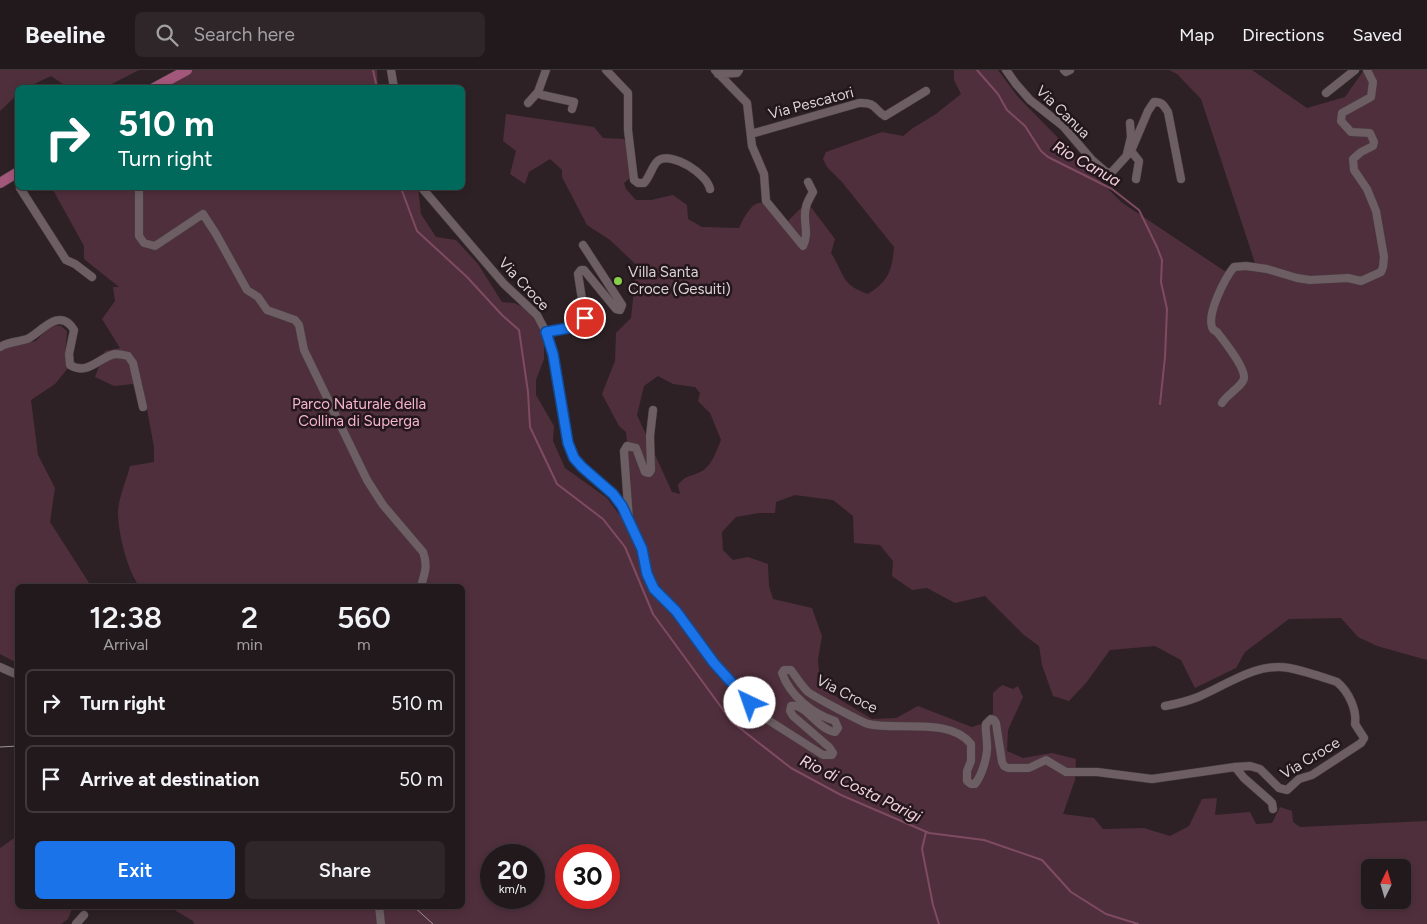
<!DOCTYPE html>
<style>
:root{--surface:#22191c;--page:#2e2629;--text:#f1f3f6;--muted:#a2a0a3;--line:#3f383b;--accent:#1a73e8}
body{margin:0;font-family:Figtree,sans-serif;background:var(--page);color:var(--text);height:100vh;display:flex;flex-direction:column;font-size:19px;white-space:nowrap}
*{box-sizing:border-box;margin:0}
p{font-size:16px;color:var(--muted)}
.icon{flex:none;width:28px;height:28px;fill:none;stroke:currentColor;stroke-width:2;stroke-linecap:round;stroke-linejoin:round}
.map{position:relative;flex:1;overflow:hidden}
.sheet{position:absolute;left:15px;top:514px;width:450px;height:325px;display:flex;flex-direction:column;background:var(--surface);border-radius:8px;box-shadow:0 2px 8px #0003,0 0 0 1px var(--line)}
.sheet>*{flex:none}
.hud{position:absolute;left:15px;top:15px;width:450px;height:105px;border-radius:8px;box-shadow:0 2px 8px #0003,0 0 0 1px var(--line);background:#00695c;color:#fff;overflow:hidden}
.needle{width:32px;rotate:5deg}
.fabs{position:absolute;left:1361px;top:789px;display:grid;gap:10px}
.fabs a{display:grid;place-items:center;width:50px;height:50px;border-radius:8px;background:var(--surface);box-shadow:0 2px 8px #0003,0 0 0 1px var(--line);font-size:25px}
.speed{position:absolute;left:480px;top:774px;display:flex;gap:10px;font-size:25px;font-weight:700;text-align:center}
.speed>*{display:grid;place-content:center;width:65px;height:65px;border-radius:50%;background:var(--surface);box-shadow:0 2px 8px #0003,0 0 0 1px var(--line);line-height:1}
.speed small{font-size:12px;font-weight:400}
.speed .limit{border:8px solid #d22;background:#fff;color:#111}
.pin{position:absolute;display:grid;place-items:center;width:42px;height:42px;color:#fff;margin:-21px;border:2px solid #fff;border-radius:50%;box-shadow:0 1px 5px #0007}
.me{position:absolute;width:55px;margin:-28px;rotate:318deg;stroke-linejoin:round;filter:drop-shadow(0 0 4px #0008)}
.turn{display:flex;align-items:center;gap:18px;height:105px;padding:0 20px;font-size:22px}
.turn .icon{width:65px;height:65px;stroke-width:2.5}
.turn b{display:block;font-size:35px;line-height:42px}
.eta{display:flex;justify-content:space-evenly;align-items:center;height:85px;text-align:center}
.eta b{font-size:30px;font-weight:600;line-height:35px}
.action{display:flex;gap:10px;margin-top:auto;padding:10px 20px}
.action a{flex:1;height:58px;border-radius:8px;background:var(--accent);color:#fff;font-size:20px;font-weight:600;line-height:58px;text-align:center}
.action a+a{background:var(--page);color:var(--text)}
ul{padding:0;list-style:none}
li{display:flex;align-items:center;gap:15px;height:68px;margin:0 10px 8px;padding:0 10px;border:2px solid var(--line);border-radius:8px}
li div{flex:1}
li b{display:block;font-size:19px}
li em{font-style:normal}
header{display:flex;align-items:center;gap:30px;box-sizing:border-box;height:70px;padding:0 25px;background:var(--surface);border-bottom:1px solid var(--line)}
header strong{font-size:24px}
nav{display:flex;gap:28px;margin-inline-start:auto;font-size:18px}
.search{width:350px;height:45px;background:var(--page);display:flex;align-items:center;gap:12px;box-sizing:border-box;padding:0 18px;border-radius:8px;color:var(--muted);font-size:19px}
.map>svg:first-child{display:block}
.green{fill:#502f3c;fill-rule:evenodd}
.lines{fill:none;stroke-linecap:round;stroke-linejoin:round}
.stream{stroke:#7f4b61;stroke-width:2}
.minor-casing{stroke:#483e42;stroke-width:9}
.major-casing{stroke:#483e42;stroke-width:11}
.minor{stroke:#6c5e63;stroke-width:8}
.major{stroke:#a3577a;stroke-width:10}
.tram{stroke:#9e9598;stroke-width:1}
.route-casing{stroke:#114b97;stroke-width:12}
.route{stroke:#1a73e8;stroke-width:9}
.poi-dot{fill:#88cf49;stroke:#23171c;stroke-width:2}
.labels{text-anchor:middle;stroke-width:5;stroke-linejoin:round;paint-order:stroke}
.street-label{font-size:15px;fill:#dbd3d6;stroke:#23171c}
.poi-label{font-size:15px;fill:#dbd3d6;stroke:#23171c;text-anchor:start}
.park-label{font-size:15px;fill:#f6b3cd;stroke:#23171c}
.water-label{font-size:16px;font-style:italic;fill:#f4d1de;stroke:#23171c}
</style>
<header>
<strong>Beeline</strong>
<div class="search"><svg class="icon" aria-label="search" viewBox="0 0 24 24"><circle cx="10" cy="10" r="6"/><path d="M15 15l6 6"/></svg>Search here</div>
<nav><a>Map</a><a>Directions</a><a>Saved</a></nav>
</header>
<div class="map">
<svg width="1427" height="854" viewBox="0 0 1427 854">
<rect width="100%" height="100%" fill="#2d2125"/>
<path class="green" d="M0 0H139L106 17H67L51 6 28 17 18 18 17 25 0 41Z
M194 0H377L378 17 159 18 169 11Z
M954 0H998L1018 27 1121 132 1226 202 1242 200 1255 193 1201 29 1177 4 1169 0H1252L1307 38 1345 27 1364 0H1427V590L1377 576 1358 567 1341 548 1289 549 1245 582 1236 598 1195 618 1181 590 1155 576 1110 580 1086 613 1069 631 1053 626 1042 595 1039 576 1024 565 985 526 955 533 927 518 912 520 892 506 893 491 880 475 854 473 853 446 833 430 795 425 776 432 775 443H759L736 447 722 462 723 480 733 490 748 487 768 494 769 516 773 529 812 538 822 566 818 590 820 614 842 631 872 649 896 648 918 636 972 657 981 654 993 644V623L1002 615 1013 619 1018 616 1023 627 1008 660 1007 681 1023 688 1052 683 1076 689 1075 710 1063 744 1094 748 1103 759 1144 758 1170 766 1189 756 1202 729 1217 728 1215 745 1250 742 1256 754 1272 753 1280 737 1292 741 1293 752 1300 757 1427 751V854H194L193 851 168 836H462V516H139C127 499 118 463 118 442 118 429 127 409 130 396L154 392V377L142 313 114 316 95 307 105 281 120 278 102 249 115 231 113 217H119L84 189V176L52 118H418L421 144 436 167 456 170 478 194 502 232 514 233 534 243 544 271V289L536 310V325L554 356 553 371 565 398 607 428 626 454 633 445 630 435 631 413 626 362 619 356 602 324 615 291 616 263 631 248 635 210 646 204 610 170 587 155 562 107V100L550 89 529 102 525 114 510 104 516 81 503 71 506 44 594 57 603 68 624 69 634 90 631 107 624 113 626 119 636 130H651L673 125 687 135 688 149 702 157 739 158C755 124 764 127 787 152L807 132 835 169 831 183C845 205 841 215 868 224 889 211 892 200 894 177L842 112 827 97 823 89 826 82 882 62 903 66 913 58 936 44 961 24 954 10ZM658 306 673 314 695 317 700 323 698 331 710 343 721 370C717 379 712 396 702 401 692 407 686 404 678 415L680 424 672 422 637 345 644 316ZM491 785H534V828H491ZM566 785H609V828H566ZM1370 798H1402V830H1370Z
M51 255 61 256 67 261 65 286 68 298 55 314 31 330 38 385 55 418 50 452 91 516H18L17 593 0 584V281L6 277 36 271Z
M17 766 18 836H73L68 849 61 854H0V778Z"/>
<g class="lines">
<path class="stream" d="M373 0 377 18
M977 0 998 24 1007 40 1025 56 1041 81 1048 87 1112 119 1139 140 1157 177 1162 190 1161 212 1167 239 1165 287 1160 334
M401 118 417 161 467 207 502 245 519 260 528 322 530 357 557 414 603 449 625 477 653 544 732 652 791 698 841 725 929 763 984 770 1042 790 1071 822 1106 844 1138 854
M926 762 922 779 933 835 939 854"/>
<defs>
<path id="minor" d="M391 0 394 18
M606 0 628 23V60L634 110 638 113H644C650 107 653 93 659 90 673 82 707 104 710 119
M715 0 747 33 752 76 764 104 766 131 803 176C810 162 802 151 806 137 807 132 811 126 813 122L808 112
M1006 0 1016 14 1030 30 1063 56 1092 90 1106 102 1111 103 1131 81 1148 41 1154 32C1162 31 1164 36 1168 42L1181 109
M1064 0 1066 2 1070 0
M718 4 737 3 739 0
M538 22 542 25 574 32 572 39
M1326 23 1355 0
M528 33 538 22 546 0
M751 64 859 33C877 32 874 40 885 46L926 21
M1131 81 1139 91 1136 109
M1127 84 1131 67 1130 53
M20 118 66 190 75 194 92 207
M139 118V166L144 173 155 176 203 144 216 164 247 220 258 227 267 240 295 250 299 255 304 280 367 410 383 435 423 482C428 495 425 503 421 516
M422 118 504 214 537 245 546 262 553 284 568 373 574 388 582 397 613 424 622 436 642 479 647 503 654 519 676 541 714 593 762 646 823 685H832L833 683 829 677 793 646 790 641 791 636C806 633 818 660 835 662L838 658 835 651C813 644 790 626 782 603L784 600H791C796 607 801 615 807 621 812 626 862 652 868 654 899 661 950 647 971 674V691L967 701V711L971 714H975C982 705 988 686 987 675 987 667 985 661 986 654L991 649 994 650 996 653 1002 692 1004 696 1008 698H1029L1046 690 1066 702H1097L1152 709 1235 697 1250 696 1260 699 1279 718 1287 720 1299 709 1312 705 1361 673 1364 668 1355 654C1357 640 1349 622 1337 612 1322 607 1305 601 1289 598 1256 592 1227 615 1198 627 1188 631 1176 634 1165 636
M546 262 580 256 585 248 578 204 581 200H584L616 239 620 240 622 235 583 175
M0 277C8 272 18 272 27 269 40 264 59 235 74 260L69 284 70 295C88 306 99 287 115 284 119 284 124 285 128 286L133 293 143 337
M1222 333C1226 325 1243 316 1244 308 1245 297 1224 271 1217 262 1215 261 1212 259 1212 257 1207 243 1225 208 1234 197L1246 196 1267 199 1297 208 1310 210 1348 208 1361 211 1381 202 1383 197 1384 187 1376 141 1367 119 1354 100 1353 89 1361 82 1373 76 1374 72 1370 63 1351 62 1341 51 1342 43 1371 27 1373 12 1367 0
M629 449 624 381 627 376 636 378 645 402 649 403 651 400 650 366 653 340
M0 597 18 605
M1235 697 1244 708 1269 730 1272 733 1273 739
M379 836 381 854
M76 854 84 845"/>
<path id="major" d="M154 18 187 0
M0 113 18 102"/>
</defs>
<use href="#minor" class="minor-casing"/>
<use href="#major" class="major-casing"/>
<use href="#minor" class="minor"/>
<use href="#major" class="major"/>
<path class="tram" d="M0 677 18 676
M413 836 433 854"/>
</g>
<g class="lines">
<defs>
<path id="route" d="M585 248 580 256 546 262 553 284 568 373 574 388 582 397 613 424 622 436 642 479 647 504 654 519 676 541 714 593 750 633"/>
</defs>
<use href="#route" class="route-casing"/>
<use href="#route" class="route"/>
</g>
<circle class="poi-dot" cx="618" cy="211" r="5"/>
<g class="labels">
<g class="street-label">
<text transform="translate(811 33) rotate(-15)" y="5">Via Pescatori</text>
<text transform="translate(1063 42) rotate(44)" y="5">Via Canua</text>
<text transform="translate(524 214) rotate(47)" y="5">Via Croce</text>
<text transform="translate(847 624) rotate(27)" y="5">Via Croce</text>
<text transform="translate(1310 688) rotate(-31)" y="5">Via Croce</text>
</g>
<g class="poi-label">
<text x="628" y="207">Villa Santa<tspan x="628" dy="17">Croce (Gesuiti)</tspan></text>
</g>
<g class="park-label">
<text x="359" y="339">Parco Naturale della<tspan x="359" dy="17">Collina di Superga</tspan></text>
</g>
<g class="water-label">
<text transform="translate(1087 93) rotate(30)" y="6">Rio Canua</text>
<text transform="translate(861 718) rotate(26)" y="6">Rio di Costa Parigi</text>
</g>
</g>
</svg>
<div class="fabs">
<a><svg class="needle" viewBox="-14 -14 28 28"><path d="M0-13l5 13h-10z" fill="#e53935"/><path d="M0 13l5-13h-10z" fill="#a2a0a3"/></svg></a>
</div>
<div class="speed"><div>20<small>km/h</small></div><div class="limit">30</div></div>
<div class="pin" style="left:585px;top:248px;background:#d93025"><svg class="icon" aria-label="arrive" viewBox="0 0 24 24"><path d="M6 21V4h12l-3 4 3 4H6"/></svg></div>
<svg class="me" style="left:750px;top:633px" viewBox="-20 -20 40 40"><circle r="19" fill="#fff"/><path d="M0-13L10 11 0 6-10 11z" fill="#1a73e8"/></svg>
<div class="hud">
<div class="turn"><svg class="icon" aria-label="right" viewBox="0 0 24 24"><path d="M7 20v-9h11M14 6l5 5-5 5"/></svg><div><b>510 m</b>Turn right</div></div>
</div>
<section class="sheet">
<div class="eta">
<div><b>12:38</b><p>Arrival</p></div>
<div><b>2</b><p>min</p></div>
<div><b>560</b><p>m</p></div>
</div>
<ul>
<li><svg class="icon" aria-label="right" viewBox="0 0 24 24"><path d="M7 20v-9h11M14 6l5 5-5 5"/></svg><div><b>Turn right</b></div><em>510 m</em></li>
<li><svg class="icon" aria-label="arrive" viewBox="0 0 24 24"><path d="M6 21V4h12l-3 4 3 4H6"/></svg><div><b>Arrive at destination</b></div><em>50 m</em></li>
</ul>
<div class="action"><a>Exit</a><a>Share</a></div>
</section>
</div>
